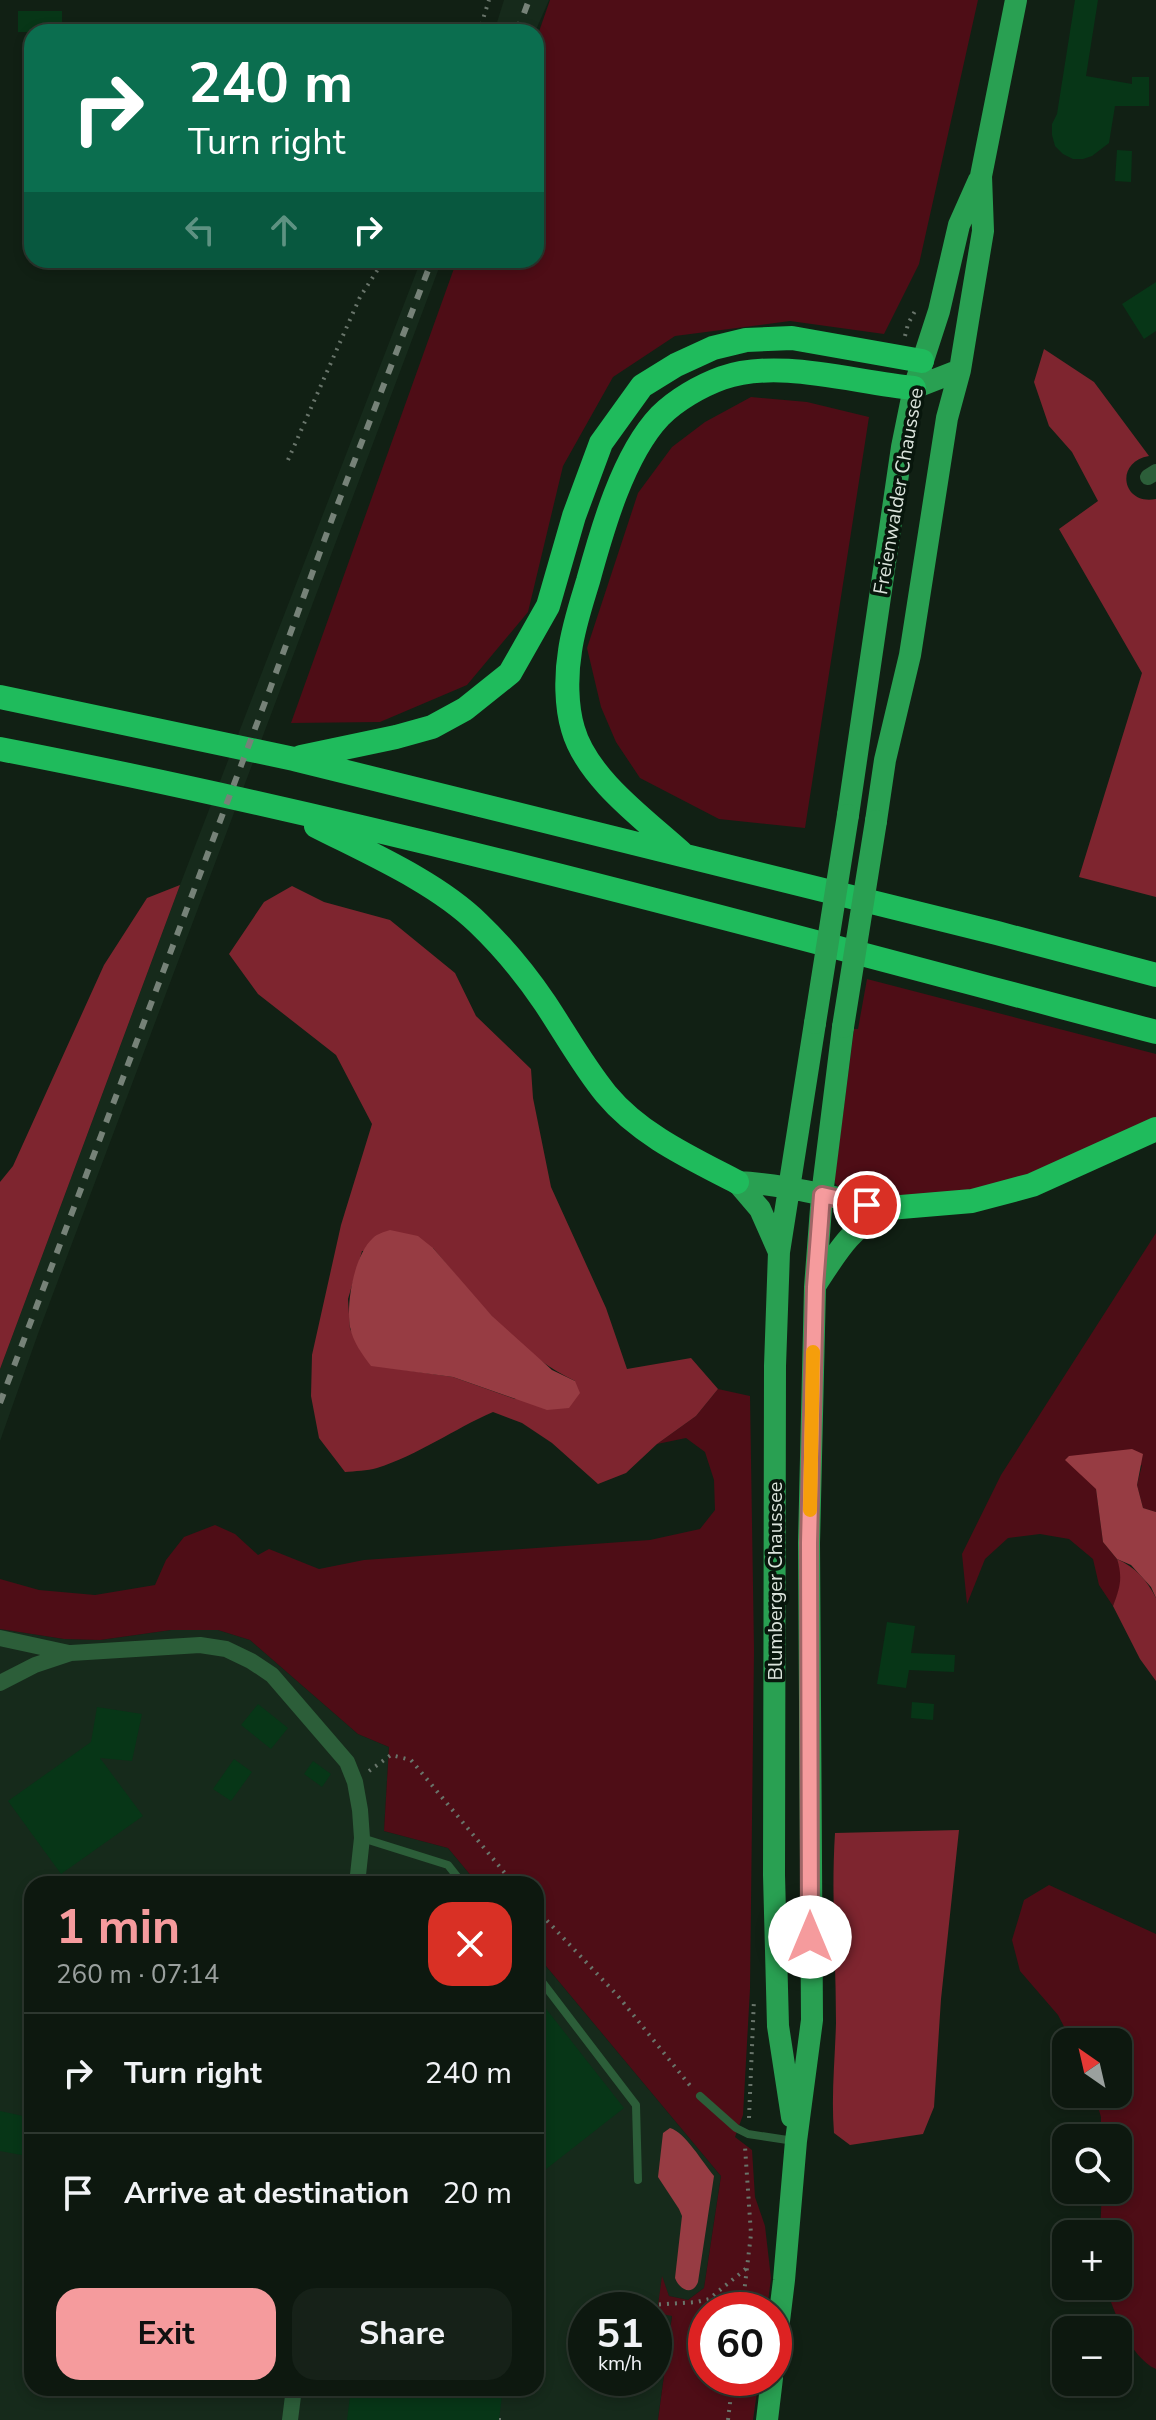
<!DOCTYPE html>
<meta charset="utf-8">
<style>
:root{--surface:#0d180f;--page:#162118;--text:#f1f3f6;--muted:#9aa09e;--line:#2d372f;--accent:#f59b9d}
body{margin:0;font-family:"Nunito Sans",sans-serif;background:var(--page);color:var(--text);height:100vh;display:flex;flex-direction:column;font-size:30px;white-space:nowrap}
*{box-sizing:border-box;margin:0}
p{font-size:26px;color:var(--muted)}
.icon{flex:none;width:44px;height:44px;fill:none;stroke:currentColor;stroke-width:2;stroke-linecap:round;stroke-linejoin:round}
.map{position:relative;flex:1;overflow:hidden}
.drawer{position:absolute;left:24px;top:1876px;width:520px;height:520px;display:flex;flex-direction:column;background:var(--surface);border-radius:24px;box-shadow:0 4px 12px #0003,0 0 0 2px var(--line)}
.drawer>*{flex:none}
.top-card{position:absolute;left:24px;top:24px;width:520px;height:244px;border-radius:24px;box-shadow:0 4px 12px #0003,0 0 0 2px var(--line);background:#0b6e4f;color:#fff;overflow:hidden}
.needle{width:52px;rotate:326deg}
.tools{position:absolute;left:1052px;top:2028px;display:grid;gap:16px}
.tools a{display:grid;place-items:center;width:80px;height:80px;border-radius:16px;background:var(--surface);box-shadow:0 4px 12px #0003,0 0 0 2px var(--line);font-size:40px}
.speed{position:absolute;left:568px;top:2292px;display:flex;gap:16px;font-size:40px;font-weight:700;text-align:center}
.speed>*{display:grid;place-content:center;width:104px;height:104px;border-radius:50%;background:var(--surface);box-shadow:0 4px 12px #0003,0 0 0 2px var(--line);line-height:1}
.speed small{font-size:20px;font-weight:400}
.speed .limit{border:12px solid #d22;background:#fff;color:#111}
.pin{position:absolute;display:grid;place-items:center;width:68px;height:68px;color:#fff;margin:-34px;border:4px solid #fff;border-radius:50%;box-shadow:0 2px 8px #0007}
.me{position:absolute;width:88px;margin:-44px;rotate:0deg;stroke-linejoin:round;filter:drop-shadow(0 0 6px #0008)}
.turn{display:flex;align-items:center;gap:28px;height:168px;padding:0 32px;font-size:36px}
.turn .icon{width:104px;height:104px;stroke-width:2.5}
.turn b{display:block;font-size:56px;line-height:68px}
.lanes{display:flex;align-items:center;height:76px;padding:0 32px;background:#0003;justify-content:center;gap:40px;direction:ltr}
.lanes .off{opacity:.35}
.round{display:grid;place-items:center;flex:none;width:84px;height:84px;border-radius:24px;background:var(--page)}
.head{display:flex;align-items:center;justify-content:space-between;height:136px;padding:0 32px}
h1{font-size:48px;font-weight:700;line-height:60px;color:var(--accent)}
.button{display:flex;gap:16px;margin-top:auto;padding:16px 32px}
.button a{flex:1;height:92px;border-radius:24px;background:var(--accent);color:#111;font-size:32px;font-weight:700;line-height:92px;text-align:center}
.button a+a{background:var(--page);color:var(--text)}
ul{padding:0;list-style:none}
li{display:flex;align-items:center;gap:24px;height:120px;padding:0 32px;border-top:2px solid var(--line)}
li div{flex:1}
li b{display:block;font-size:30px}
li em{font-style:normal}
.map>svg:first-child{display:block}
.built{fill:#162a1b;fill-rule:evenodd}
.green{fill:#4e0d16}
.forest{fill:#7e252f;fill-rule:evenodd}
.water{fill:#973c43}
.building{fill:#073617}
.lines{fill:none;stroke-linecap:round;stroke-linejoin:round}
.path{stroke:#69756b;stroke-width:4;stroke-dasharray:2 6;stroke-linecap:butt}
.service{stroke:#2c5e39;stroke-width:8}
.minor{stroke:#2c5e39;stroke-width:16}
.primary{stroke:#29a052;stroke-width:22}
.motorway{stroke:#1fbb5c;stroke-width:24}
.rail{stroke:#768278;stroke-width:6;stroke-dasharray:10 10;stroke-linecap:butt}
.primary-bridge{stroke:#29a052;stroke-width:22}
.route-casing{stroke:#9f6566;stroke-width:20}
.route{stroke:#f59b9d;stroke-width:14}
.slow{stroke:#f59e0b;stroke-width:14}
.labels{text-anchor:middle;stroke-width:7;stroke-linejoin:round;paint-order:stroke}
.street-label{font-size:20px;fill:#dce5dd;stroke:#08160c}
</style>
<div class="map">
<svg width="1156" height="2420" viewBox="0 0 1156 2420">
<rect width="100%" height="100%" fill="#112014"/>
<path class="built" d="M504 0H549L535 32H494Z
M421 260H442L39 1331 0 1441V1369L180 885Z
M0 1629 64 1639 100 1640 171 1630H218L250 1640 358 1734 389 1747 384 1831 448 1848 478 1884H32V2388H536V1954L721 2176 704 2288 688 2300 669 2296 662 2278 672 2315 658 2420H0ZM586 2310H654V2378H586Z"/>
<path class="green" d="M550 0H978L919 264 884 334 790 321 675 336 613 377 563 466 528 612 467 685 380 722 291 723 457 260H536V40Z
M751 397 807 402 869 417 805 828 719 819 640 778 616 742 601 707 587 648 638 493 672 447 705 422Z
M867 979 1156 1054V1120L996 1188 928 1198 873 1196 839 1188 835 1183V1176L854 1029H858Z
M1156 1233V1512L1143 1508 1137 1485 1142 1465 1096 1489 1103 1542 1117 1559 1122 1575 1120 1588 1113 1606 1099 1585 1093 1559 1069 1539 1040 1534 1008 1538 985 1559 967 1604 962 1554 1001 1475Z
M718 1389 750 1396 754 1650 750 1989 743 2115 735 2137 752 2150 755 2197 765 2226 771 2278 767 2310H706V2378H759L753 2420H658L672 2316 657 2313 662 2276 669 2296 688 2300 704 2288 721 2176 536 1954V1884H478L448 1848 384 1831 389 1747 358 1734 250 1640 218 1630H171L100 1640 64 1639 0 1629V1579L39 1590 95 1595 155 1585 166 1560 184 1537 215 1525 235 1534 258 1555 269 1549 319 1569 364 1560 650 1540 700 1529 715 1510 714 1480 705 1452 686 1438 657 1444 696 1416Z
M1049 1885 1156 1934V2369C1129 2357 1115 2312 1105 2286H1118V2234H1100L1102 2190H1118V2138H1101V2117L1094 2094H1118V2042H1072L1058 2015 1020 1971 1012 1940 1024 1900Z"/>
<path class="forest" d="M1044 349 1094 382 1149 456C1114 462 1122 506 1156 499V897L1079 877 1142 673 1059 529 1098 501 1072 452 1049 426 1034 382Z
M180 885 0 1369V1182L13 1166 104 965 147 898Z
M292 886 324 902 390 920 455 973 476 1016 531 1069 533 1098 551 1187 606 1308 627 1369 691 1358 718 1389 696 1416 657 1444 626 1473 598 1484 552 1443 522 1423 493 1412C454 1429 418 1455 377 1468 367 1471 355 1471 345 1472L319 1438 311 1396 312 1355 341 1225 372 1124 336 1055 258 994 229 954 264 902ZM433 1248C474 1296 516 1353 575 1381L515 1399 453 1377 371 1365 350 1329 348 1299 362 1251Z
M1117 1559C1135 1567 1147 1580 1156 1598V1681L1140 1659 1113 1606C1120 1588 1123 1578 1117 1559Z
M959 1830 941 1999 934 2107 923 2134 850 2145 834 2133C831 2096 835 2060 836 2023 836 1959 831 1896 835 1833Z"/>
<path class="water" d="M390 1230 418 1236 433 1248 492 1316 552 1370 575 1381 580 1393 569 1408 547 1410 453 1377 371 1366C362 1354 353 1342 350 1327 346 1303 354 1255 373 1238 377 1234 384 1232 390 1230Z
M1132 1449 1143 1454 1137 1485 1143 1508 1156 1512V1598L1151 1587 1131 1565 1117 1559 1103 1542 1096 1489 1065 1460 1069 1456Z
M670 2128C685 2132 703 2163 714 2176L698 2282C692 2297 679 2289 675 2278L682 2216 679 2209 658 2177 663 2133Z"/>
<path class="building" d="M1075 0H1098L1086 76 1132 84V77H1149V106H1115L1109 143 1092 156 1083 159H1073L1063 154 1055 146 1052 135V124L1057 114Z
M18 11H62V32H18Z
M1117 150 1132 151 1131 182 1115 181Z
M1156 282V331L1144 339 1122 304Z
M887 1622 915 1626 911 1653 955 1655 954 1672 909 1670 906 1688 877 1684Z
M912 1702 934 1704 933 1720 911 1718Z
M258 1704 288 1728 271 1749 241 1725Z
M97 1707 142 1714 132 1761 100 1758 143 1816 61 1874 8 1801 91 1742Z
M234 1759 252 1772 231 1801 213 1789Z
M313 1761 331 1774 322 1787 304 1774Z
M536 1996 624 2108 536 2177Z
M0 2111 32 2118V2157L0 2151Z
M351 2388H503L499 2420H347Z"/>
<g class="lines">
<path class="path" d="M479 32 489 0
M905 336 908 324 915 311
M288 460 360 297 384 260
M369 1771 391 1755 411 1760 514 1884
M536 1909 618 1996 692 2088
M749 2118 754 1999
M651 2305 697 2302 709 2299 748 2267
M742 2310 751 2234 745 2147
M499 2420H502
M728 2420 733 2378"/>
<path class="service" d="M362 1838 448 1865 463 1884
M536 1974 636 2105 638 2180
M700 2096 736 2128 748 2134 794 2141"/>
<path class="minor" d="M1148 477 1156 472
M0 1638 69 1653
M0 1683 35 1665 71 1653 200 1645 226 1649 251 1661 272 1675 347 1762 355 1782 360 1810 362 1838 357 1884
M290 2420 294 2388"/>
<path class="primary" d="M914 388 960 370
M848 815 902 447 914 388 939 311 959 225 979 180
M876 821 885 760 910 655 947 418 960 370 968 321 983 231 981 176 1016 0
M737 1182C789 1184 838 1200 889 1208
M737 1182 760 1209 779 1252
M817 1283C839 1249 852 1227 889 1208
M792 2117 778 2026 774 1875 775 1366 779 1252 815 1023
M774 2362 784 2280 796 2141 812 2020 809 1543 815 1287 822 1195 843 1027
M767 2420 772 2378"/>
<path class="motorway" d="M0 697 294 759 997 933 1156 975
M0 749C390 824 772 931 1156 1032
M301 757 396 737 432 727 465 709 510 673 548 606 574 516 601 443 642 386 676 365 713 348 746 340 792 338 922 361
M316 826C369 853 436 882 478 923 503 947 526 975 545 1003 565 1033 583 1066 606 1094 640 1135 691 1158 737 1182
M684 855C647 821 587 779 573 729 566 706 566 675 570 651 573 628 581 604 588 581 602 530 623 455 660 416 676 400 700 386 722 378 779 358 855 383 914 388
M889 1208 972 1201 1032 1185 1156 1129"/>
<path class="rail" d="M517 32 529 0
M0 1403 270 689 332 519 432 260"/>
<path class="primary-bridge" d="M815 1023 848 815
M843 1027 876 821"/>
</g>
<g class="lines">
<defs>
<path id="route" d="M810 1937 809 1543 815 1287 822 1195 867 1205"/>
</defs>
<use href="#route" class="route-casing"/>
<use href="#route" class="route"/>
<path class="slow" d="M810 1510 813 1352"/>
</g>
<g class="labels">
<g class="street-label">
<text transform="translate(898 491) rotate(-80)" y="7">Freienwalder Chaussee</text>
<text transform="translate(775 1581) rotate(-90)" y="7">Blumberger Chaussee</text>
</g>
</g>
</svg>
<div class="tools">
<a><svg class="needle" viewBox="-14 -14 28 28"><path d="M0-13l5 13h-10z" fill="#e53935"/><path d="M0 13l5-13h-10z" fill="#9aa09e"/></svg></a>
<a><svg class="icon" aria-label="search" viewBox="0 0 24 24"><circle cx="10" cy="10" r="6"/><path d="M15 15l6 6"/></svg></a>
<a>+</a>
<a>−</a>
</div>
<div class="speed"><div>51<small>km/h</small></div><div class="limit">60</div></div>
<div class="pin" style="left:867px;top:1205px;background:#d93025"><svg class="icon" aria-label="arrive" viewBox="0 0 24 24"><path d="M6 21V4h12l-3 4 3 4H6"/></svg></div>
<svg class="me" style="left:810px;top:1937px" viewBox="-20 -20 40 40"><circle r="19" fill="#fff"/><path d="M0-13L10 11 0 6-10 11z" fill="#f59b9d"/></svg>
<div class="top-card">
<div class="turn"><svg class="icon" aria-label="right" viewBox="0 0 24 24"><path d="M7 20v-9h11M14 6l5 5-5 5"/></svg><div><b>240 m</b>Turn right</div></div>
<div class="lanes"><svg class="icon off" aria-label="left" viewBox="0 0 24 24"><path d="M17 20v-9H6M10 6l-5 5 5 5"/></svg><svg class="icon off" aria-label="ahead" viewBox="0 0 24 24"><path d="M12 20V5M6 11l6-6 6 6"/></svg><svg class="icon" aria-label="right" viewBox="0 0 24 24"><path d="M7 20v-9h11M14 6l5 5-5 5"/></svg></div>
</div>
<section class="drawer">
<div class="head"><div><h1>1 min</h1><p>260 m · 07:14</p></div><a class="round" style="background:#d93025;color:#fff"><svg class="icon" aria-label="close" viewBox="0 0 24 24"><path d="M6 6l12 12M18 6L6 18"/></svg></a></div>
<ul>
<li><svg class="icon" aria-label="right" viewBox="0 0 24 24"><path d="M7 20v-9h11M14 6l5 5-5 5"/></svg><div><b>Turn right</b></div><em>240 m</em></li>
<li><svg class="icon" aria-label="arrive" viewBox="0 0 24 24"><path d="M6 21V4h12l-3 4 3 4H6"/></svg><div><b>Arrive at destination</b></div><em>20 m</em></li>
</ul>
<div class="button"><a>Exit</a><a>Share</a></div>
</section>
</div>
